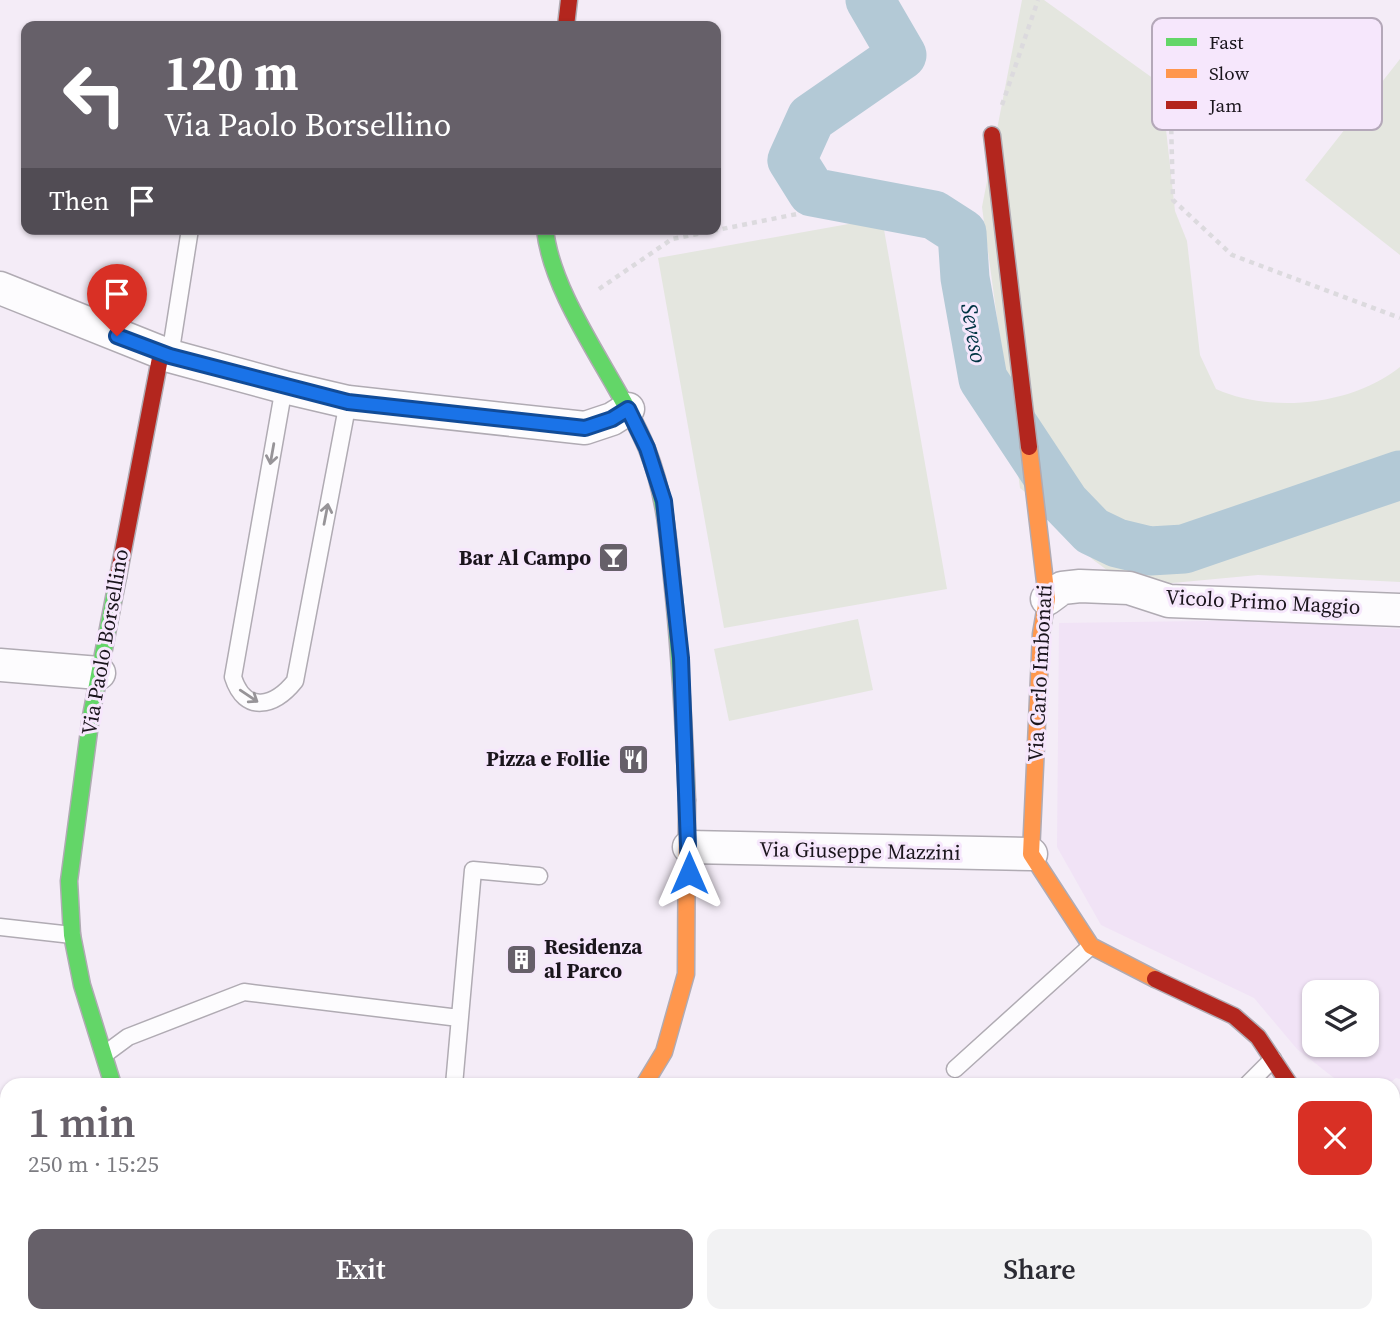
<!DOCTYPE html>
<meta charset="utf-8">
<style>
:root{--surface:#fff;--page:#f2f2f3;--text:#2b2b33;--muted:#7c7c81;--accent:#666069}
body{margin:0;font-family:"Source Serif 4",serif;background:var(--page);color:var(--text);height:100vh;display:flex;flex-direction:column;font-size:26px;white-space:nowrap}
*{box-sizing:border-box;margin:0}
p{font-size:23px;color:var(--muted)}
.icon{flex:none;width:38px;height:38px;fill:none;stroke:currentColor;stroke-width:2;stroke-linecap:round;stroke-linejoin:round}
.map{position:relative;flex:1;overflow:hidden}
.side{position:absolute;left:0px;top:1078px;width:1400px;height:245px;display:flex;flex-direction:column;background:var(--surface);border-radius:21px 21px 0 0;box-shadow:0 2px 5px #0004}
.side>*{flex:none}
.hud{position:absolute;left:21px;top:21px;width:700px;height:214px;border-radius:14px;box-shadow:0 2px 5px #0004;background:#666069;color:#fff;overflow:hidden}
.fabs{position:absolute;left:1302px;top:980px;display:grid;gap:14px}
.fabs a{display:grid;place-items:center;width:77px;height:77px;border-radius:14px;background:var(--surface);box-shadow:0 2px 5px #0004;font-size:35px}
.pin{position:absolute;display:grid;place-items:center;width:60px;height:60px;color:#fff;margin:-72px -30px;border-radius:50% 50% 50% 0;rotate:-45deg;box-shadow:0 0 7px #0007}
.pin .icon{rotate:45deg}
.me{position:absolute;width:77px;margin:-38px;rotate:0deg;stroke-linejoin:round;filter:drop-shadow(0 0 5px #0008)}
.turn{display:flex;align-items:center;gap:24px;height:147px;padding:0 28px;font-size:32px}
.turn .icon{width:91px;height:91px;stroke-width:2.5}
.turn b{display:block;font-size:49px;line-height:60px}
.then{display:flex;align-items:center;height:66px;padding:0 28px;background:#0003;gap:14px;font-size:26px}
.round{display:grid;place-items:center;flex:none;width:74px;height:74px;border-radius:14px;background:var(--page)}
.summary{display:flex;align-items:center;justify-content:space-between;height:119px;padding:0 28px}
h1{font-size:42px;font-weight:600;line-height:52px;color:var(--accent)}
.primary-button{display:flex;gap:14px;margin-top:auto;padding:14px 28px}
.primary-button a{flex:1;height:80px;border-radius:14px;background:var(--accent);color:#fff;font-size:28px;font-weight:600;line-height:80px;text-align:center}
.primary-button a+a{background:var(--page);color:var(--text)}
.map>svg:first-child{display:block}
.built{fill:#f1e3f6;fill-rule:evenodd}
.green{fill:#e4e6df}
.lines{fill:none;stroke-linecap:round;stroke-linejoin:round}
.river{stroke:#b3c9d6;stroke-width:49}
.lane-casing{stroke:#b0abb3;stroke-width:19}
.street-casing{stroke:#b0abb3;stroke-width:35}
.fast-casing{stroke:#b0abb3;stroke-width:19}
.slow-casing{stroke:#b0abb3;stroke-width:19}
.jam-casing{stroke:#b0abb3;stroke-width:19}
.path{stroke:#dcdade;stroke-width:4.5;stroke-dasharray:5 5;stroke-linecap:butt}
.lane{stroke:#fdfcfe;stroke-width:16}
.street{stroke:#fdfcfe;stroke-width:32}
.fast{stroke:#63d668;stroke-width:16}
.slow{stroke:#ff974d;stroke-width:16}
.jam{stroke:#b3261e;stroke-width:16}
.oneway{stroke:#979498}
.route-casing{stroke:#114b97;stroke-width:18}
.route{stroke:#1a73e8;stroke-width:12}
.labels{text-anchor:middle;stroke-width:6;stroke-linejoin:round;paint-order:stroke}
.poi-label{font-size:21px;font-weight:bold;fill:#1a151c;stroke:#f6e7fc;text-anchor:end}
.street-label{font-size:21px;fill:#1a151c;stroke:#f6e7fc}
.water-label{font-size:23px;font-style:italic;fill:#003444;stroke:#f6e7fc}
.key{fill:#f6e7fc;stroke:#b4a8b9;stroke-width:2}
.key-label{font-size:19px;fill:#1a151c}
</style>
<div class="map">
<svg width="1400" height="1323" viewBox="0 0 1400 1323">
<rect width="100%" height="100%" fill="#f4ecf7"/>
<path class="built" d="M1281 620 1400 629V1079L1396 1078 1387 1085H1343L1297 1049 1254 998 1101 925 1057 847 1059 623ZM1314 992H1367V1045H1314Z"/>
<path class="green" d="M1022 0H1044L1161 84 1175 211 1187 241 1200 355 1216 389C1271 414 1353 405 1400 367V582L1258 575 1151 585 1111 573 1092 559 1066 524 1020 488 982 207Z
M1400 59V255L1305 180Z
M882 218 947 589 724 628 658 258Z
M858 619 873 690 729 721 714 649Z"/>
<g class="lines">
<path class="river" d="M870 0 902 55 811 118 792 160 812 192 934 215 962 233 965 278 983 379 1065 503 1092 531 1117 543 1150 551 1184 549 1400 475"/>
<defs>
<path id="lane" d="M170 356 190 229
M284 387 233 677C245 715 275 706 295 681L348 402
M0 927 72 935
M105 1054 128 1037 244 992 459 1018
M955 1069 1091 946
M454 1085 473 870 539 876
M1247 1085 1273 1059
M759 1316 768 1323"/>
<path id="street" d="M0 288 170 356 284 387 348 402 585 428 612 419 628 409
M1047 599 1062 588 1080 586 1129 588 1169 601 1400 610
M0 665 99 673
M689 847 1031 854
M1393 1281 1400 1295
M145 1316 146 1323"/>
<path id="fast" d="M545 229C552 300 620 382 647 449 664 491 668 534 672 578 680 652 684 726 687 800
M113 1085 82 985 72 935 69 881 91 716 118 577
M317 1323 328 1316"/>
<path id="slow" d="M1029 447 1047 599 1041 634 1031 854 1091 946 1155 979
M644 1085 664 1052 686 974 687 800"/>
<path id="jam" d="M566 26 569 0
M992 135 1029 447
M118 577 161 353
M1155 979 1234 1016 1258 1037 1290 1085"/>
</defs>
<use href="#lane" class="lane-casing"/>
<use href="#street" class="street-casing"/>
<use href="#fast" class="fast-casing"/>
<use href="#slow" class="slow-casing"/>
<use href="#jam" class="jam-casing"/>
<path class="path" d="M1188 41 1171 120 1173 200 1232 255 1400 318
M1002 105 1038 0
M599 289 672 239 797 214"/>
<use href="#lane" class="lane"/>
<use href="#street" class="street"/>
<use href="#fast" class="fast"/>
<use href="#slow" class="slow"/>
<use href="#jam" class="jam"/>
</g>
<defs><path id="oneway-shaft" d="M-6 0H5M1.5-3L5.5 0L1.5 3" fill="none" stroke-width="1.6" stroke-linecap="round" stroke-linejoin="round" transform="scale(1.75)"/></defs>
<g class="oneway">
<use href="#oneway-shaft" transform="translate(272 454) rotate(100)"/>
<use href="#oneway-shaft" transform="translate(326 514) rotate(-79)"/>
<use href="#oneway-shaft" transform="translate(249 696) rotate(34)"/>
</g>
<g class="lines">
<defs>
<path id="route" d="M117 336 170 356 348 402 585 428 612 419 628 409 647 448 664 501 681 658 689 873"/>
</defs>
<use href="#route" class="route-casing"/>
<use href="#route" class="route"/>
</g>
<defs>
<symbol id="bar-square" viewBox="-11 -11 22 22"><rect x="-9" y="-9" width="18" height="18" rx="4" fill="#666069" stroke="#f6e7fc"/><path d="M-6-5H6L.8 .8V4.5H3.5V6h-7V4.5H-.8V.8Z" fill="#fff"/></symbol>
<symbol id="restaurant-square" viewBox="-11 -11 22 22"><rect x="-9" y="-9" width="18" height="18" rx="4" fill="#666069" stroke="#f6e7fc"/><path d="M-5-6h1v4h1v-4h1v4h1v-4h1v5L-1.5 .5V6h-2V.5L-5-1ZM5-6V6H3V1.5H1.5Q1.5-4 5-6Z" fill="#fff"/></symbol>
<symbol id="building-square" viewBox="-11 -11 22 22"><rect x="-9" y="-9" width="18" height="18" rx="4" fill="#666069" stroke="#f6e7fc"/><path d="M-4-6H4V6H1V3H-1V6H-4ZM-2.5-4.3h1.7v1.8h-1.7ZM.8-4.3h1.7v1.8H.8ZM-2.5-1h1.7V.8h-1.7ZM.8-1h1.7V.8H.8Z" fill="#fff"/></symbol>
</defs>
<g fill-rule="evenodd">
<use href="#bar-square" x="596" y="540" width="35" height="35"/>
<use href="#restaurant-square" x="616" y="742" width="35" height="35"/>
<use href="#building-square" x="504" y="942" width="35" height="35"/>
</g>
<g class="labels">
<g class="poi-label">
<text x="591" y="565">Bar Al Campo</text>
<text x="610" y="766">Pizza e Follie</text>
<text x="544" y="954" text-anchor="start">Residenza<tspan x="544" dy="24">al Parco</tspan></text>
</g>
<g class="street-label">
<text transform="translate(1263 602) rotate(3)" y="7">Vicolo Primo Maggio</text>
<text transform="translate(105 642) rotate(-80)" y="7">Via Paolo Borsellino</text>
<text transform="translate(1040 673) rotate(-87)" y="7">Via Carlo Imbonati</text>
<text transform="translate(860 851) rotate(1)" y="7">Via Giuseppe Mazzini</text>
</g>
<g class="water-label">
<text transform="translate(974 333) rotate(80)" y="8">Seveso</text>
</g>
</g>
<rect x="1152" y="18" width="230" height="112" rx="10" class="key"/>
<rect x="1166" y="38" width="31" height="8" fill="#63d668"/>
<rect x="1166" y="69" width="31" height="9" fill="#ff974d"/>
<rect x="1166" y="101" width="31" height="8" fill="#b3261e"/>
<g class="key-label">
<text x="1209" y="49">Fast</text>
<text x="1209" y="80">Slow</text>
<text x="1209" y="112">Jam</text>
</g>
</svg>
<div class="fabs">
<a><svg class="icon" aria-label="layers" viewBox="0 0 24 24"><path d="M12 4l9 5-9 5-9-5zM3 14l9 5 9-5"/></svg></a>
</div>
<div class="pin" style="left:117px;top:336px;background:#d93025"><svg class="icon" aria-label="arrive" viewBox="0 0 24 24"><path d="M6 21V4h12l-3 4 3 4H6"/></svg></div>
<svg class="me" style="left:689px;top:873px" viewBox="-20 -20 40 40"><path d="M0-17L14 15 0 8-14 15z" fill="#1a73e8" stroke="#fff" stroke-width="4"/></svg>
<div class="hud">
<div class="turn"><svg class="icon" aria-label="left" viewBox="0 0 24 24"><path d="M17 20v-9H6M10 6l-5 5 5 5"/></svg><div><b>120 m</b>Via Paolo Borsellino</div></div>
<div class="then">Then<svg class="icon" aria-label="arrive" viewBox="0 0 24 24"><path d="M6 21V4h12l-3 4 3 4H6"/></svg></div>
</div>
<section class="side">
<div class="summary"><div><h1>1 min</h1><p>250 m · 15:25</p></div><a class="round" style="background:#d93025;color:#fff"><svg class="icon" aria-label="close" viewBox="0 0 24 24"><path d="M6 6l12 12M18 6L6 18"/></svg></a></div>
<div class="primary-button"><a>Exit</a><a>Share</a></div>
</section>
</div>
